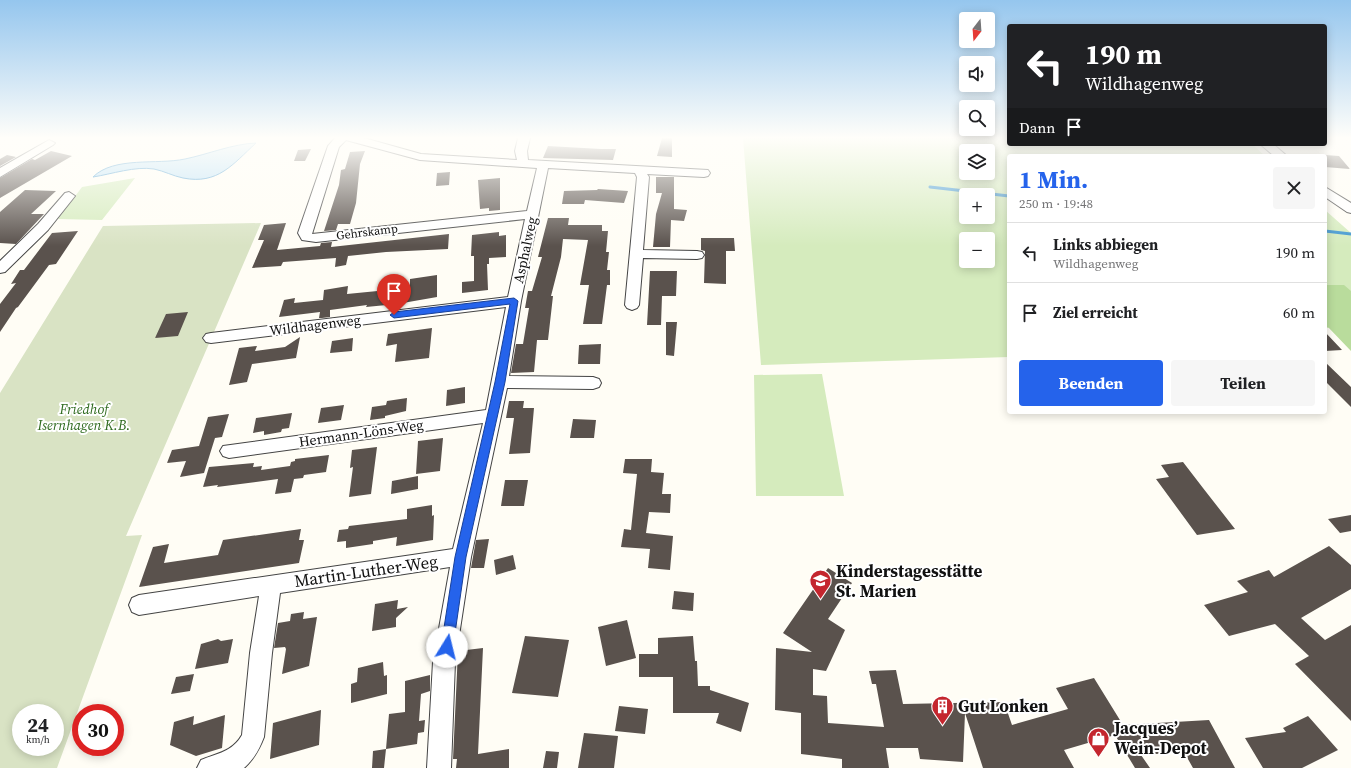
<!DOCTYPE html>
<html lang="de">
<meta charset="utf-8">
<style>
:root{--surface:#fff;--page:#f6f6f6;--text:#202124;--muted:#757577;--line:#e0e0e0;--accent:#2563eb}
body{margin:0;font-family:"Source Serif 4",serif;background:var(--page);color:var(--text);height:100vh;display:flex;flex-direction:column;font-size:15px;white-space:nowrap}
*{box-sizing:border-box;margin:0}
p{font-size:13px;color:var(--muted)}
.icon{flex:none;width:22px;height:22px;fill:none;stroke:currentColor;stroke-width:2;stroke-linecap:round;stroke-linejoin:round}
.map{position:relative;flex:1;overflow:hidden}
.sheet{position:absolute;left:1007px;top:154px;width:320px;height:260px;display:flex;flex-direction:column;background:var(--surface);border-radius:4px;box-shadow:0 2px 10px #0003}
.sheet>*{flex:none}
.hud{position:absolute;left:1007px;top:24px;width:320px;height:122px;border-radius:4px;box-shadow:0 2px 10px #0003;background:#202124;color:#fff;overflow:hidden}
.needle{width:26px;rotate:197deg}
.fabs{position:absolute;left:959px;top:12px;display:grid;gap:8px}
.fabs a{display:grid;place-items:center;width:36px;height:36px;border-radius:4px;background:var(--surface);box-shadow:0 2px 10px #0003;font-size:20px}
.speed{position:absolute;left:12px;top:704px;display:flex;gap:8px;font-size:20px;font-weight:700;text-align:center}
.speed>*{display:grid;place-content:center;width:52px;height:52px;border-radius:50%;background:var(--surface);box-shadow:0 2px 10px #0003;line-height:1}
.speed small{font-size:10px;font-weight:400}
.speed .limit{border:6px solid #d22;background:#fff;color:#111}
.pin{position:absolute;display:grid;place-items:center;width:34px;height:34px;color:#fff;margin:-41px -17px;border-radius:50% 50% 50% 0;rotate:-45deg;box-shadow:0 0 4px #0007}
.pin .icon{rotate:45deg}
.me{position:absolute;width:44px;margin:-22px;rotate:9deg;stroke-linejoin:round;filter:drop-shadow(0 0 3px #0008)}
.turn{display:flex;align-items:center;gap:14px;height:84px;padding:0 12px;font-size:18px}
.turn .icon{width:52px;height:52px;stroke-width:2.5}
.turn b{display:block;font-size:28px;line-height:34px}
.then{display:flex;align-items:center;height:38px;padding:0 12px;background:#0003;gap:8px;font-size:15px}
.round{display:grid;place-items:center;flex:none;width:42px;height:42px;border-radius:4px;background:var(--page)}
.overview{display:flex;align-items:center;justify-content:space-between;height:68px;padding:0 12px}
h1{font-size:24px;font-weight:700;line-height:30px;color:var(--accent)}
.button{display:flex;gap:8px;margin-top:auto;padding:8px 12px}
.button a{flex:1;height:46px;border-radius:4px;background:var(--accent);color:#fff;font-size:16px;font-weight:700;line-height:46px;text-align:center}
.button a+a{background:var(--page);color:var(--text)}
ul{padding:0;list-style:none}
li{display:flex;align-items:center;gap:12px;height:60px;padding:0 12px;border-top:1px solid var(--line)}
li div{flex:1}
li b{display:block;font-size:15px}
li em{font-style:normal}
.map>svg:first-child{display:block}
.green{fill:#d5ebbd;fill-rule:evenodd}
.forest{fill:#b9dc9c}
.cemetery{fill:#d9e3c4;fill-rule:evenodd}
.water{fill:#b9e0f7;stroke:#3f96cf}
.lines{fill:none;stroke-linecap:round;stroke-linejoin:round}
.stream{stroke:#3f96cf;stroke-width:3}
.building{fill:#5a524d}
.street-casing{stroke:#444;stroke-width:2}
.street{fill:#fff;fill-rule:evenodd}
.route{fill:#2563eb;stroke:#184099}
.labels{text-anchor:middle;stroke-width:4;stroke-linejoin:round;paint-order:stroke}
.far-street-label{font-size:12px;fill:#111;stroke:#fff}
.street-label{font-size:14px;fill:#111;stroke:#fff}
.park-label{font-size:14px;font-style:italic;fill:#2f6b1f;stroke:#fff}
.near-street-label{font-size:17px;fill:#111;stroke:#fff}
.near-poi-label{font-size:17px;font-weight:bold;fill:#111;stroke:#fff;text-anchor:start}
</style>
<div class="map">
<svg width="1351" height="768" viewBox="0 0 1351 768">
<rect width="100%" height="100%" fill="#fffdf5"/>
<path class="green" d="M743 138H1009V144H1252L1265 156H1009V357L761 365ZM966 151H988V173H966ZM966 195H988V217H966ZM966 239H988V261H966Z
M135 178 102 220 58 219 82 187Z
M1325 210 1351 233V345L1334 328H1325Z
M822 374 844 496H756L754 375Z"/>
<path class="forest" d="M1325 285H1344L1351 291V351L1328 327H1325Z"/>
<path class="cemetery" d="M261 223 126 536 142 535 57 768H0V393L103 226ZM21 713H55V747H21Z"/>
<path class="water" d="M256 143C233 164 218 185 183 178 173 176 164 171 154 169 135 166 112 174 93 177 114 156 157 165 185 159 209 154 232 144 256 143Z"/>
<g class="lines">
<path class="stream" d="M930 187 1009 196
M1325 231 1351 234"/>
</g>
<path class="building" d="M662 138H672V157L657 156Z
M548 146 601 149H616L613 160 543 158Z
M311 149 305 161H294L298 150Z
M51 151 72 156 0 198V178L32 159 35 160Z
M365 151 360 164 356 203 350 224H338L336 230 324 231 339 185 341 170 345 169 350 152Z
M7 155 16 157 0 166V159Z
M1325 155 1339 156 1350 169 1325 167Z
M450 172 449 185 436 186 437 173Z
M656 177H674V209L687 210 684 221 671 220 670 247H653L656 214 662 193H656Z
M500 178V210L489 211V208L480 209 478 180Z
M598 189 628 191 624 203 585 200 584 204H562L564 191 597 190Z
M25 190 56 191 31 214H44L16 244 0 243V212Z
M548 218H569L568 225H602V231H608L606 252H609L607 270H610V285H607L602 324H583L589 285H580L588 240 563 239 561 257 551 296H553L548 340H537L534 372 511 373 516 344H523L529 308H525L528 291H532L542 257H538Z
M286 223 277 250 320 246 321 243 332 242 331 247 449 234 448 249 386 252 348 256 346 265 335 267 336 258 283 262 281 266 252 268 264 240H258L264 225Z
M78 231 56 264 49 265 18 307 16 308 0 332V304L16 283 11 284 20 270H24L52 233Z
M499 232V236L506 235V257L489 258V264H487L488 290 462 293V282L474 281V256H471L472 235Z
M701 238H734L735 251H726V284L704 283 705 251 701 250Z
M650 271H677L676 296H662L661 325H647Z
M437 275V297L397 304 366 307 367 305 330 310V317L322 318H319L320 312 279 317 284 300 295 298 294 303 323 300 324 290 348 286 347 294 398 289V287L410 286V279Z
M188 312 178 336 155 338 166 314Z
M666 322H677L674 356 666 355Z
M432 328 429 358 395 362 397 344 386 346 388 334Z
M1325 332 1342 350 1325 351Z
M300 337 296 358 252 364 247 382 229 385 239 348 257 346 255 351 285 347Z
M353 338 352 351 330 353 332 341Z
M601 344 600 364H578L579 345Z
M1325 362 1351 387V407L1325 381Z
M465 387V403L446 406 447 390Z
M407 398 406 411 385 416V418L370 420 372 407 386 405 387 401Z
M509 401H524L523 408H534L530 453 509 454 514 418H506Z
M344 405 341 420 318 423 321 408Z
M292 413 289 428 282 429 281 432 264 435V431L253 433 256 418Z
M229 414 222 437 215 438 204 473 180 477 186 461 167 463 172 450 199 446 208 417Z
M573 419 596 420 594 438H570Z
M443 438 440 471 416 474 418 441Z
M377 447 371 494 349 497 353 467 350 468 352 450Z
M329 455 326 472 304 475 303 478 294 479 291 492 275 494 278 479 217 487 218 485 203 487 209 467 254 463 253 467 262 466 261 470 290 466 291 462 295 461V459Z
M625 459H652L651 472 664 473 662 494H671L670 513 649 512 646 533 673 536 670 570 648 568 650 549 621 547 624 529 631 530 637 474 623 473Z
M1183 462 1203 488 1235 529 1197 535 1156 479 1169 477 1161 465Z
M418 476V489L391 494 392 481Z
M505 480H528L524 506H501Z
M432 505V516L434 515 433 540 396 546 397 537 373 541V544L346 548V541L337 542 339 530 348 529 349 526 407 519V509Z
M1351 515V531L1340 533 1328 519Z
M301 529 299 540H304L299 563 139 587 153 547 169 544 164 563 218 555 223 540Z
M489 539 484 568H471L476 540Z
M1329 546 1351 565V589L1301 618 1325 640 1351 625V721L1295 664 1309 656 1275 624 1229 636 1204 605 1248 592 1237 581 1269 570 1274 577Z
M513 555 516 569 496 575 494 560Z
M828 568 852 583 828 619 845 630 826 671 813 669V695L827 696 828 723 884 727 876 684H872L869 671 896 670 903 704 1004 702 1012 725 1068 709 1056 688 1094 678 1123 725 1209 720 1235 768H1193L1184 752 1141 755 1150 768H1135L1115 735 1064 750 1074 768H983L965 713 963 762 920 759 918 748H886L889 768H842V759L801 754V713L775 710 776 648 812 652 783 633Z
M674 591 694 593 693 611 672 609Z
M398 600 397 609 408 607 396 618V627L372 631 375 604Z
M304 612 303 619 317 617 309 666 282 674 286 649 285 647 274 648 278 623 290 621 291 614Z
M627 620 636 658 606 666 598 627Z
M525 636 569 640 558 697 512 693Z
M693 636 695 661H697L698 686H710V690L749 703 741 732 716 723 719 713H673V677H639V654H658V638Z
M218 639 221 641 233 639 228 663 195 669 201 644Z
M483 648 478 754 509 749V768H456L457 759H453L458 651Z
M383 662 384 676 387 675V694L351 703V684L357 682 358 668Z
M194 674 190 691 171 694 176 677Z
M430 675V691L421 694 419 721 425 720 424 732 418 733 417 744 386 749 389 714 405 712V681Z
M619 706 648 709 645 734 615 731Z
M321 710 319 745 270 759 273 723Z
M225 715 222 748 196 756 170 745 174 722 194 716 193 725Z
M1308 716 1338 750 1302 768H1263L1245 738 1286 732 1283 728Z
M584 733 618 736 614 768H578Z
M386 749 384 768H372L373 751Z
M546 751 559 752 557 768H543Z"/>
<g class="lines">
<defs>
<path id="street" d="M335 138H364L421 154 517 160 515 151 518 138H530L527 151 528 160 708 170 710 173 708 176 704 177 647 174 649 177 643 250 697 251 702 252 704 255 702 258 697 259 643 258 639 305 637 308 632 310 627 308 625 305 637 177 635 173 548 168 521 301 509 376 593 377 599 379 601 383 599 387 593 389 507 388 471 557 455 662 451 768H427L433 662 450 567 280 593 272 653 264 737C259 750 254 759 244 768H197L201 760C218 753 232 752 242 735L250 653 259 596 139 615 132 612 129 605 132 598 139 595 453 549 483 423 229 458 223 456 220 451 223 446 486 410 506 307 211 343 206 342 203 338 206 334 211 333 508 297 525 219 316 242 302 240 298 233 328 146ZM346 140 420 160 537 168 527 211 312 234 339 147Z
M49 140 55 143 53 145 0 177V168Z
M1260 144H1273L1287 156H1274Z
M1325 187 1351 203V213L1347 212 1325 197Z
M69 192 75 196 48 230 5 272 0 273V261L38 224 65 193Z"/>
</defs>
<use href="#street" class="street-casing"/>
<use href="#street" class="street"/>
</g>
<linearGradient id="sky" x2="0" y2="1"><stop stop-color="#95c6ee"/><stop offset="0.56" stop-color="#fffefa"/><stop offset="1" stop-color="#fffefa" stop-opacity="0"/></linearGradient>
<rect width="1351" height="246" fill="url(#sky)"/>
<path class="route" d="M514 298 518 301 505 382 466 557 453 647 451 651 447 653 442 651 441 647 455 557 495 382 510 304 394 318 390 315 394 312Z"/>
<defs>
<symbol id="school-pin" viewBox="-11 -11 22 30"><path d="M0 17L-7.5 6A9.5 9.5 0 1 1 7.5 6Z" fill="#c4262e" stroke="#fff"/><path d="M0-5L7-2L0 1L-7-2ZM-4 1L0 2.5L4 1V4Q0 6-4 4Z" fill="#fff"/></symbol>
<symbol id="building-pin" viewBox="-11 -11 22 30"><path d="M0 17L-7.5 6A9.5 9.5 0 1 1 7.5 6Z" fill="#c4262e" stroke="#fff"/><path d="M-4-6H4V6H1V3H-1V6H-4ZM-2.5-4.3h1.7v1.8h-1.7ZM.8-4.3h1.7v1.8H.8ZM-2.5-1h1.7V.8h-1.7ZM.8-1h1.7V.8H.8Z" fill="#fff"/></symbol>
<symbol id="shop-pin" viewBox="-11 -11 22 30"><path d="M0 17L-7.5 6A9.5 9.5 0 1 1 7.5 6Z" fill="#c4262e" stroke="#fff"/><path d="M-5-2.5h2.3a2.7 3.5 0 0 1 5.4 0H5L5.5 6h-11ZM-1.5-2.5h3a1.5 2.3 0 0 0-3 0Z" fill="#fff"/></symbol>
</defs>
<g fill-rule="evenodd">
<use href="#school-pin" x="808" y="568" width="25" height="34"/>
<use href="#building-pin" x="930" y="694" width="25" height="34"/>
<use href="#shop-pin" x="1086" y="726" width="25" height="34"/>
</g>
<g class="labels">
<g class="far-street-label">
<text transform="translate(367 232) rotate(-7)" y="4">Gehrskamp</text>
</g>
<g class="street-label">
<text transform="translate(525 250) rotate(-78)" y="5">Asphalweg</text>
<text transform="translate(315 325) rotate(-7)" y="5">Wildhagenweg</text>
<text transform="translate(361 433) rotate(-8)" y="5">Hermann-Löns-Weg</text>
</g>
<g class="park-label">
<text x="84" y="414">Friedhof<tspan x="84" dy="16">Isernhagen K.B.</tspan></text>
</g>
<g class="near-street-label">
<text transform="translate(366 571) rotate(-8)" y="6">Martin-Luther-Weg</text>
</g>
<g class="near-poi-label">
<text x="836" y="577">Kinderstagesstätte<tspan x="836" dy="20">St. Marien</tspan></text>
<text x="958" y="712">Gut Lonken</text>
<text x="1114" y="734">Jacques’<tspan x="1114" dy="20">Wein-Depot</tspan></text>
</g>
</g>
</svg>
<div class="fabs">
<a><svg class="needle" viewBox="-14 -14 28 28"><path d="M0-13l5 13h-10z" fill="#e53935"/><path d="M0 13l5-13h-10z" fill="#757577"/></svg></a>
<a><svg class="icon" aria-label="sound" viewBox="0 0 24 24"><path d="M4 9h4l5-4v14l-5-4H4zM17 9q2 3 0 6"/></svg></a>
<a><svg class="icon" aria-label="search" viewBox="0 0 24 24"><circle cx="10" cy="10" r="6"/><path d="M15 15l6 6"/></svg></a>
<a><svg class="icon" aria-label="layers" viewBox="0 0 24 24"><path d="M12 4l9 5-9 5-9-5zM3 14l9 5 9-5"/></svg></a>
<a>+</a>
<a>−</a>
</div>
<div class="speed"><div>24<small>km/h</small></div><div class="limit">30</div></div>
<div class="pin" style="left:394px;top:315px;background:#d93025"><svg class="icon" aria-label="arrive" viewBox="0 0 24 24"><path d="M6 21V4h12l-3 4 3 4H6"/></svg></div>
<svg class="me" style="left:447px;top:647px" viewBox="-20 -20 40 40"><circle r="19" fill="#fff"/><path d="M0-13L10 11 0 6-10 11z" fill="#2563eb"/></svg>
<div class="hud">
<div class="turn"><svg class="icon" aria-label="left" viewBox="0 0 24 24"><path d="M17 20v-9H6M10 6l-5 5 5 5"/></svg><div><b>190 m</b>Wildhagenweg</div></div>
<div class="then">Dann<svg class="icon" aria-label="arrive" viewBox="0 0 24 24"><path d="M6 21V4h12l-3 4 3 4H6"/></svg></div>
</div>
<section class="sheet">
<div class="overview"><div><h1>1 Min.</h1><p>250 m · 19:48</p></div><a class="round"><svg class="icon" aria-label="close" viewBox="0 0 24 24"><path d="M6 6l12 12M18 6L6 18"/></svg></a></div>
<ul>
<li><svg class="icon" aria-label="left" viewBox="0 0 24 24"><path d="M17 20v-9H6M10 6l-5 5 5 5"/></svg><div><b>Links abbiegen</b><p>Wildhagenweg</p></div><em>190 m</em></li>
<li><svg class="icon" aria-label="arrive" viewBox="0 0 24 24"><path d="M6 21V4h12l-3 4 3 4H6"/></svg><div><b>Ziel erreicht</b></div><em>60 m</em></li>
</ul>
<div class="button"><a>Beenden</a><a>Teilen</a></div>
</section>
</div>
